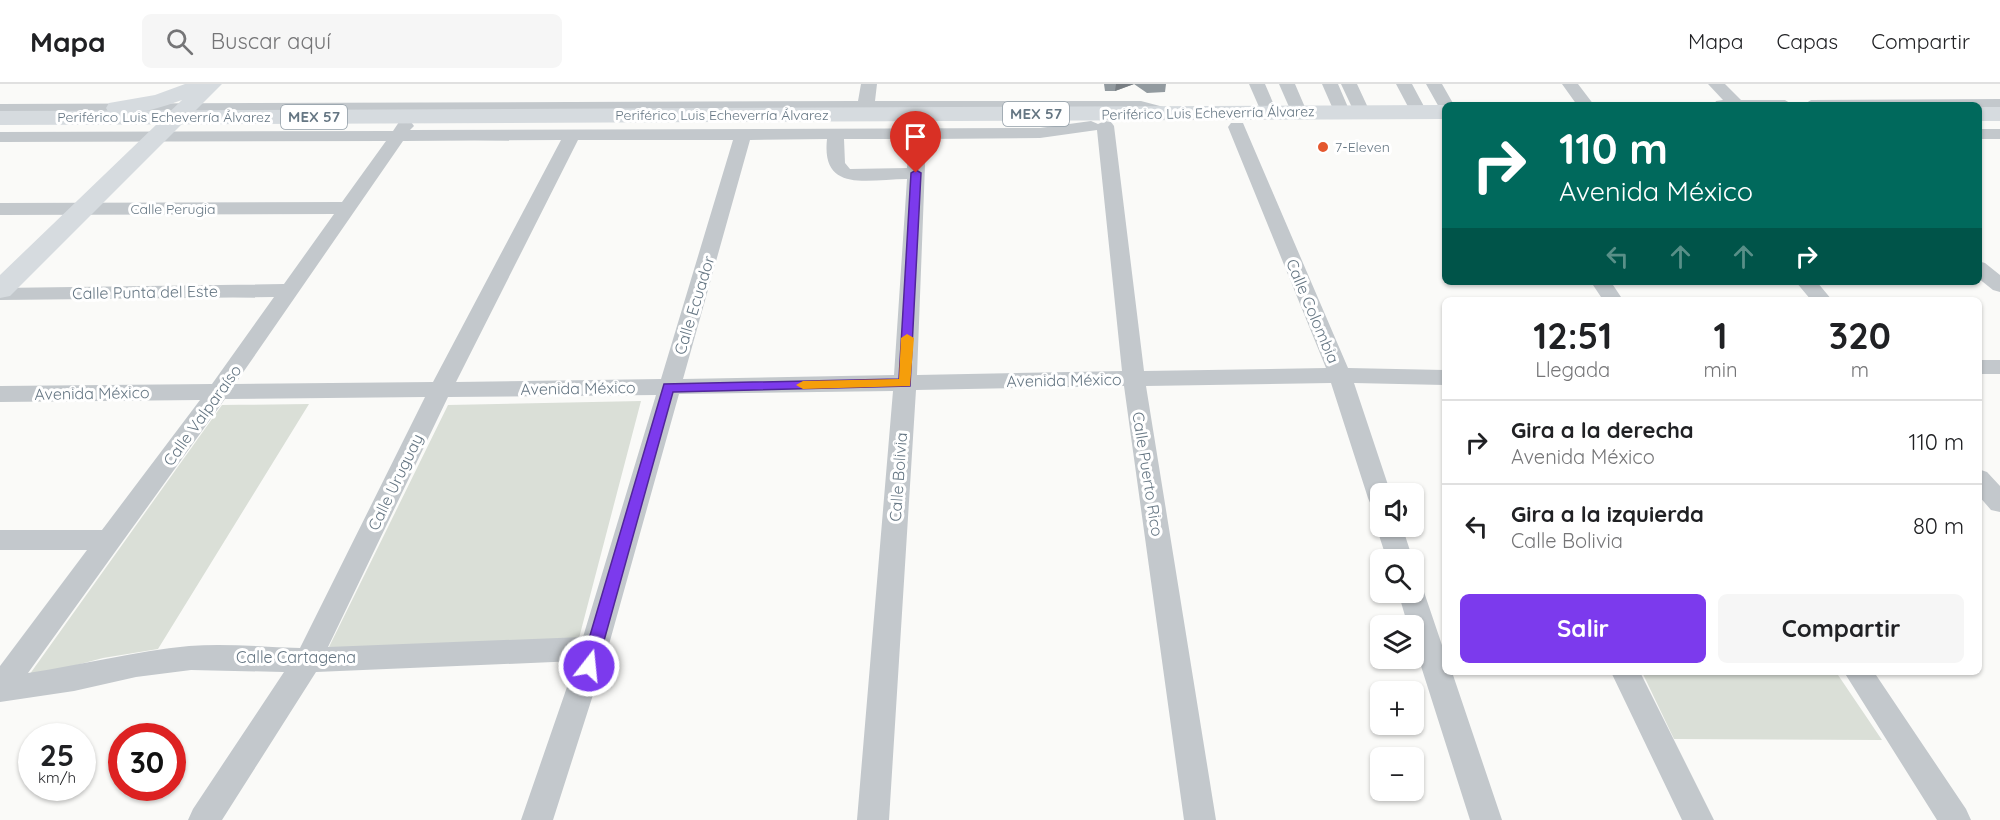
<!DOCTYPE html>
<html lang="es">
<meta charset="utf-8">
<style>
:root{--surface:#fff;--page:#f6f6f6;--text:#202124;--muted:#757577;--line:#e0e0e0;--accent:#7c3aed}
body{margin:0;font-family:Quicksand,sans-serif;background:var(--page);color:var(--text);height:100vh;display:flex;flex-direction:column;font-size:22px;white-space:nowrap}
*{box-sizing:border-box;margin:0}
p{font-size:20px;color:var(--muted)}
.icon{flex:none;width:33px;height:33px;fill:none;stroke:currentColor;stroke-width:2;stroke-linecap:round;stroke-linejoin:round}
.map{position:relative;flex:1;overflow:hidden}
.sheet{position:absolute;left:1442px;top:213px;width:540px;height:378px;display:flex;flex-direction:column;background:var(--surface);border-radius:9px;box-shadow:0 2px 4px #0004}
.sheet>*{flex:none}
.guide{position:absolute;left:1442px;top:18px;width:540px;height:183px;border-radius:9px;box-shadow:0 2px 4px #0004;background:#00695c;color:#fff;overflow:hidden}
.tools{position:absolute;left:1370px;top:399px;display:grid;gap:12px}
.tools a{display:grid;place-items:center;width:54px;height:54px;border-radius:9px;background:var(--surface);box-shadow:0 2px 4px #0004;font-size:30px}
.speed{position:absolute;left:18px;top:639px;display:flex;gap:12px;font-size:30px;font-weight:700;text-align:center}
.speed>*{display:grid;place-content:center;width:78px;height:78px;border-radius:50%;background:var(--surface);box-shadow:0 2px 4px #0004;line-height:1}
.speed small{font-size:15px;font-weight:400}
.speed .limit{border:9px solid #d22;background:#fff;color:#111}
.pin{position:absolute;display:grid;place-items:center;width:51px;height:51px;color:#fff;margin:-62px -26px;border-radius:50% 50% 50% 0;rotate:-45deg;box-shadow:0 0 6px #0007}
.pin .icon{rotate:45deg}
.me{position:absolute;width:66px;margin:-33px;rotate:16deg;stroke-linejoin:round;filter:drop-shadow(0 0 4px #0008)}
.turn{display:flex;align-items:center;gap:21px;height:126px;padding:0 18px;font-size:27px}
.turn .icon{width:78px;height:78px;stroke-width:2.5}
.turn b{display:block;font-size:42px;line-height:51px}
.lanes{display:flex;align-items:center;height:57px;padding:0 18px;background:#0003;justify-content:center;gap:30px;direction:ltr}
.lanes .off{opacity:.35}
.eta{display:flex;justify-content:space-evenly;align-items:center;height:102px;text-align:center}
.eta b{font-size:36px;font-weight:700;line-height:42px}
.cta{display:flex;gap:12px;margin-top:auto;padding:12px 18px}
.cta a{flex:1;height:69px;border-radius:9px;background:var(--accent);color:#fff;font-size:24px;font-weight:700;line-height:69px;text-align:center}
.cta a+a{background:var(--page);color:var(--text)}
ul{padding:0;list-style:none}
li{display:flex;align-items:center;gap:18px;height:84px;padding:0 18px;border-top:2px solid var(--line)}
li div{flex:1}
li b{display:block;font-size:22px}
li em{font-style:normal}
header{display:flex;align-items:center;gap:36px;box-sizing:border-box;height:84px;padding:0 30px;background:var(--surface);border-bottom:2px solid var(--line)}
header strong{font-size:28px}
nav{display:flex;gap:33px;margin-inline-start:auto;font-size:21px}
.search{width:420px;height:54px;background:var(--page);display:flex;align-items:center;gap:15px;box-sizing:border-box;padding:0 21px;border-radius:9px;color:var(--muted);font-size:22px}
.map>svg:first-child{display:block}
.green{fill:#dadfd7}
.lines{fill:none;stroke-linecap:round;stroke-linejoin:round}
.minor{fill:#c3c8cc;fill-rule:evenodd}
.major{fill:#d6dbdf;fill-rule:evenodd}
.highway{fill:#d6dbdf;fill-rule:evenodd}
.wall{fill:#929a9f}
.shaded-wall{fill:#777d82}
.route{fill:#7c3aed;stroke:#51269a;stroke-width:1.5}
.slow{fill:#f59e0b}
.poi-dot{fill:#e4572e;stroke:#fff;stroke-width:2}
.labels{text-anchor:middle;stroke-width:6;stroke-linejoin:round;paint-order:stroke}
.far-street-label{font-size:14px;fill:#657683;stroke:#fff}
.far-poi-label{font-size:14px;fill:#657683;stroke:#fff;text-anchor:start}
.shield{fill:#fff;stroke:#939fa8;stroke-width:1.5}
.shield-label{font-size:15px;font-weight:bold;fill:#657683}
.street-label{font-size:16px;fill:#657683;stroke:#fff}
</style>
<header>
<strong>Mapa</strong>
<div class="search"><svg class="icon" aria-label="search" viewBox="0 0 24 24"><circle cx="10" cy="10" r="6"/><path d="M15 15l6 6"/></svg>Buscar aquí</div>
<nav><a>Mapa</a><a>Capas</a><a>Compartir</a></nav>
</header>
<div class="map">
<svg width="2000" height="736" viewBox="0 0 2000 736">
<rect width="100%" height="100%" fill="#fafaf8"/>
<path class="green" d="M641 317 578 558 328 565 448 321Z
M309 320 158 565 103 574 27 594 222 321Z
M1642 588H1836L1882 656 1674 655Z"/>
<g class="lines">
<path class="minor" d="M861 0H877L875 17H1141L1175 26 1177 30 1169 35 1140 27 1106 26 0 30V20L858 17Z
M1249 0H1265L1277 28 1275 32H1263Z
M1279 0H1295L1307 28 1305 32H1293Z
M1322 0H1338L1350 28 1348 32H1336Z
M1341 0H1357L1370 28 1368 32H1356Z
M1396 0H1412L1427 28 1425 32H1413Z
M1426 0H1442L1454 21H1444V26L1440 25Z
M1562 0H1578L1594 21H1577Z
M1708 0H1725L1741 16H1785L1793 21H1714L1716 17 1723 16Z
M2000 15V25H1978V21H1803L1811 16Z
M405 37 411 38 414 42 410 46 1040 44 1091 37 1098 40 1105 37 1111 38 1114 42 1144 287 1326 284 1228 43 1231 39H1243L1348 284 1444 286V301L1354 299 1391 410H1380V423L1371 421 1368 414 1331 299 1146 302 1216 736H1184L1124 302 916 306 889 736H857L893 307 679 310 608 564 553 736H521L576 577 316 588 222 736H188L193 725 284 588 191 586 136 593 74 607 0 618V582L87 466H0V446H102L200 316 0 318V302L212 300 274 213 0 216V204L284 200 334 130 0 131V119L342 118 386 57 0 58V48L393 47 399 38ZM1097 46 1122 287 917 291 926 55 1040 54ZM827 55C821 110 869 95 907 95L894 291 683 295 750 56ZM844 55H909L907 84 850 85 845 79ZM561 56 433 298 235 300 403 57ZM578 56H733L661 295 456 298ZM656 311 583 553 328 563 448 313ZM425 313 300 564C263 563 225 559 189 562 135 567 82 581 28 589L225 315Z
M1978 45H2000V55H1978Z
M1978 177 1985 179 2000 191V208L1993 206 1978 194Z
M1591 198H1611L1623 216H1603Z
M1796 198H1817L1832 216H1811Z
M1978 276H2000V290H1978Z
M1978 385 1987 388 2000 402V428L1991 426 1978 411Z
M1380 435V442H1402L1413 476H1387L1376 442Z
M1413 498 1421 500 1424 508 1444 567V588H1452L1502 736H1470L1413 557V542H1408L1398 508H1413Z
M1611 588H1640L1714 736H1682Z
M1844 588H1874L1966 725 1971 736H1937Z"/>
<path class="major" d="M185 0H222L10 212 0 214V191L182 16C162 23 131 34 109 29L106 24 109 19 155 11Z"/>
<path class="highway" d="M1444 21V35L0 41V27Z
M1978 23H2000V37H1978Z"/>
</g>
<path class="wall" d="M1104 0H1166L1165 8 1147 9 1134 0 1115 7H1105Z"/>
<path class="shaded-wall" d="M1116 0H1134L1115 7Z"/>
<path class="route" d="M916 86 921 89 910 302 673 308 597 582 595 586 589 588 583 586 581 582 664 300 899 295 911 89Z"/>
<path class="slow" d="M907 250 914 254 910 302 803 305 796 301 803 297 899 295 901 254Z"/>
<circle class="poi-dot" cx="1323" cy="63" r="6"/>
<g class="labels">
<g class="far-street-label">
<text transform="translate(1208 29) rotate(-1)" y="5">Periférico Luis Echeverría Álvarez</text>
<text x="722" y="36">Periférico Luis Echeverría Álvarez</text>
<text x="164" y="38">Periférico Luis Echeverría Álvarez</text>
<text x="173" y="130">Calle Perugia</text>
</g>
<g class="far-poi-label">
<text x="1335" y="68">7-Eleven</text>
</g>
<g class="shield">
<rect x="1003" y="18" width="66" height="24" rx="4.5"/>
<rect x="281" y="21" width="66" height="24" rx="4.5"/>
</g>
<g class="shield-label">
<text x="1036" y="35">MEX 57</text>
<text x="314" y="38">MEX 57</text>
</g>
<g class="street-label">
<text transform="translate(145 208) rotate(-1)" y="6">Calle Punta del Este</text>
<text transform="translate(694 221) rotate(-73)" y="6">Calle Ecuador</text>
<text transform="translate(1313 227) rotate(67)" y="6">Calle Colombia</text>
<text transform="translate(1064 296) rotate(-1)" y="6">Avenida México</text>
<text transform="translate(578 304) rotate(-1)" y="6">Avenida México</text>
<text transform="translate(92 309) rotate(-1)" y="6">Avenida México</text>
<text transform="translate(202 331) rotate(-54)" y="6">Calle Valparaíso</text>
<text transform="translate(1148 390) rotate(81)" y="6">Calle Puerto Rico</text>
<text transform="translate(898 393) rotate(-86)" y="6">Calle Bolivia</text>
<text transform="translate(395 398) rotate(-64)" y="6">Calle Uruguay</text>
<text x="296" y="579">Calle Cartagena</text>
</g>
</g>
</svg>
<div class="tools">
<a><svg class="icon" aria-label="sound" viewBox="0 0 24 24"><path d="M4 9h4l5-4v14l-5-4H4zM17 9q2 3 0 6"/></svg></a>
<a><svg class="icon" aria-label="search" viewBox="0 0 24 24"><circle cx="10" cy="10" r="6"/><path d="M15 15l6 6"/></svg></a>
<a><svg class="icon" aria-label="layers" viewBox="0 0 24 24"><path d="M12 4l9 5-9 5-9-5zM3 14l9 5 9-5"/></svg></a>
<a>+</a>
<a>−</a>
</div>
<div class="speed"><div>25<small>km/h</small></div><div class="limit">30</div></div>
<div class="pin" style="left:916px;top:89px;background:#d93025"><svg class="icon" aria-label="arrive" viewBox="0 0 24 24"><path d="M6 21V4h12l-3 4 3 4H6"/></svg></div>
<svg class="me" style="left:589px;top:582px" viewBox="-20 -20 40 40"><circle r="17" fill="#7c3aed" stroke="#fff" stroke-width="3"/><path d="M0-11L8 9 0 5-8 9z" fill="#fff"/></svg>
<div class="guide">
<div class="turn"><svg class="icon" aria-label="right" viewBox="0 0 24 24"><path d="M7 20v-9h11M14 6l5 5-5 5"/></svg><div><b>110 m</b>Avenida México</div></div>
<div class="lanes"><svg class="icon off" aria-label="left" viewBox="0 0 24 24"><path d="M17 20v-9H6M10 6l-5 5 5 5"/></svg><svg class="icon off" aria-label="ahead" viewBox="0 0 24 24"><path d="M12 20V5M6 11l6-6 6 6"/></svg><svg class="icon off" aria-label="ahead" viewBox="0 0 24 24"><path d="M12 20V5M6 11l6-6 6 6"/></svg><svg class="icon" aria-label="right" viewBox="0 0 24 24"><path d="M7 20v-9h11M14 6l5 5-5 5"/></svg></div>
</div>
<section class="sheet">
<div class="eta">
<div><b>12:51</b><p>Llegada</p></div>
<div><b>1</b><p>min</p></div>
<div><b>320</b><p>m</p></div>
</div>
<ul>
<li><svg class="icon" aria-label="right" viewBox="0 0 24 24"><path d="M7 20v-9h11M14 6l5 5-5 5"/></svg><div><b>Gira a la derecha</b><p>Avenida México</p></div><em>110 m</em></li>
<li><svg class="icon" aria-label="left" viewBox="0 0 24 24"><path d="M17 20v-9H6M10 6l-5 5 5 5"/></svg><div><b>Gira a la izquierda</b><p>Calle Bolivia</p></div><em>80 m</em></li>
</ul>
<div class="cta"><a>Salir</a><a>Compartir</a></div>
</section>
</div>
